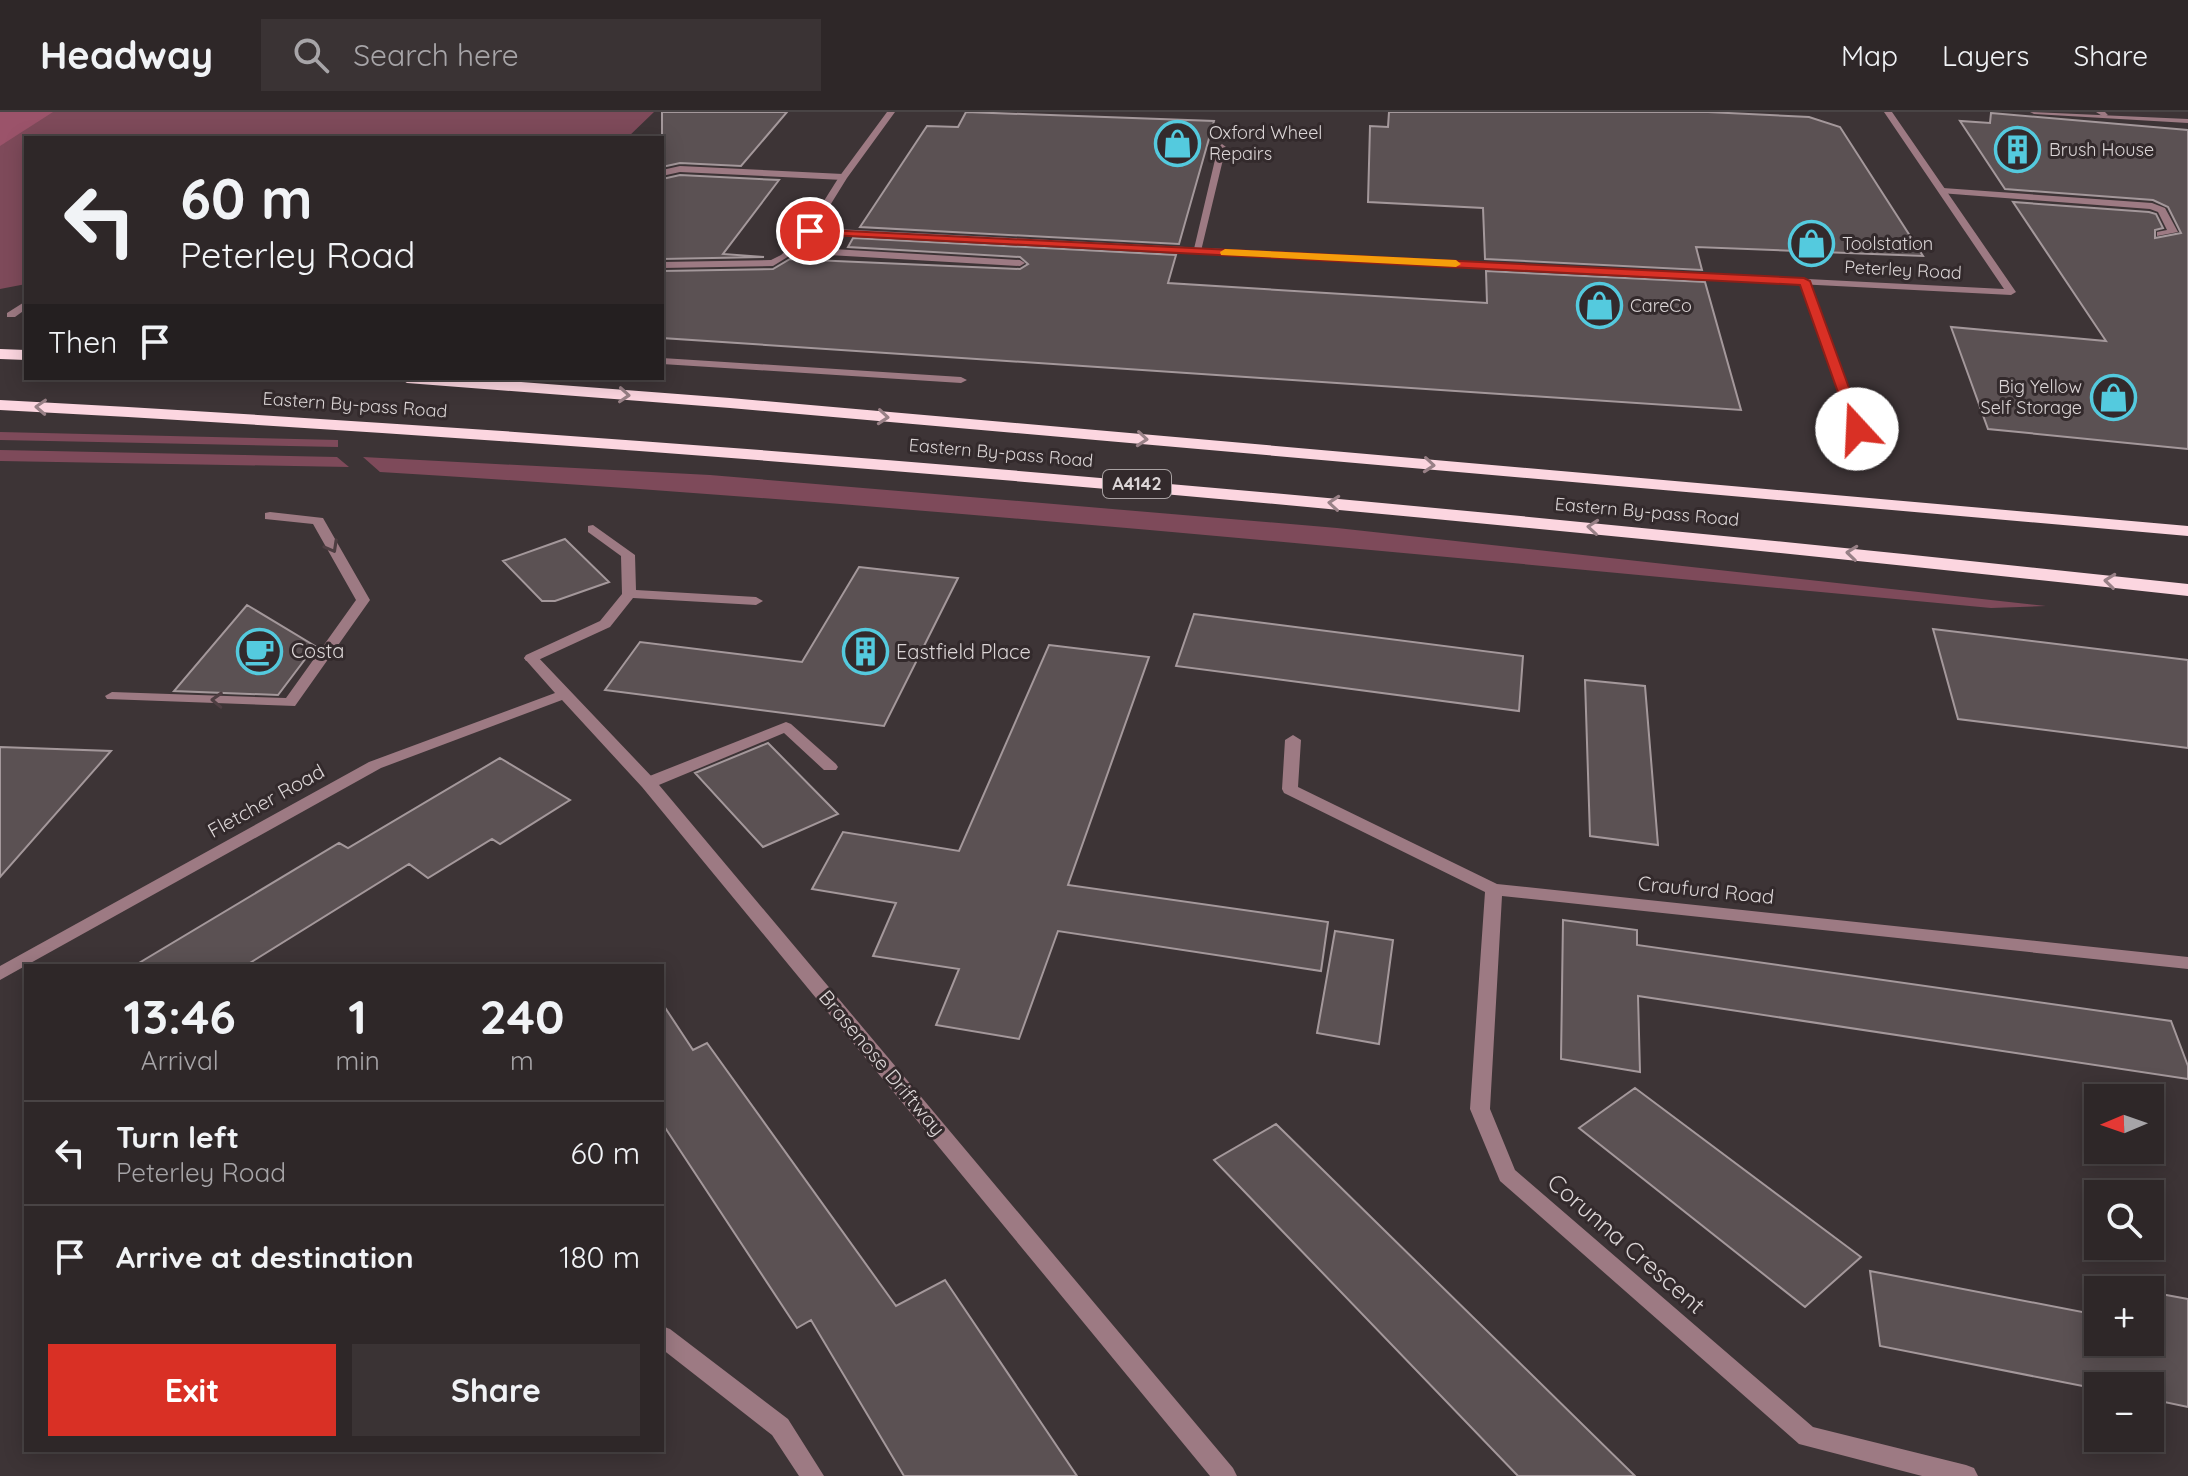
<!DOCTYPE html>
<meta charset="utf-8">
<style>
:root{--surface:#2e2728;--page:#3a3334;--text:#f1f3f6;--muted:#a7a5a8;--line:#494445;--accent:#d93025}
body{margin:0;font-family:Quicksand,sans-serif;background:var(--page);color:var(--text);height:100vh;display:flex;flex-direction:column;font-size:30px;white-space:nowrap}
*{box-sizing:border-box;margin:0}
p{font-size:26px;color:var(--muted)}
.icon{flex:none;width:44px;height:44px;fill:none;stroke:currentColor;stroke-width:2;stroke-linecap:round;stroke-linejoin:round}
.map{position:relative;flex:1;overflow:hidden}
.details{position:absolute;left:24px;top:852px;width:640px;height:488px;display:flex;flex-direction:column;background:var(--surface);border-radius:0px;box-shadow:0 4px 20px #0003,0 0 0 2px var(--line)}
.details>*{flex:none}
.banner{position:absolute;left:24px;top:24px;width:640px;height:244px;border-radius:0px;box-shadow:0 4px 20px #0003,0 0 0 2px var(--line);background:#2e2728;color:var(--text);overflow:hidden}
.needle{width:52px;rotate:268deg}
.tools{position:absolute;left:2084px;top:972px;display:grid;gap:16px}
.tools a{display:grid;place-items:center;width:80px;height:80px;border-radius:0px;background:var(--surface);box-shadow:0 4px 20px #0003,0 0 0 2px var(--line);font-size:40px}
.pin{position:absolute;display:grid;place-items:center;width:68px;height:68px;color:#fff;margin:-34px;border:4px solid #fff;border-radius:50%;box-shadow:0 2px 8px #0007}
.me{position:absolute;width:88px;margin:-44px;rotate:340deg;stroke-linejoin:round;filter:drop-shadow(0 0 6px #0008)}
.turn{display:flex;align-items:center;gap:28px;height:168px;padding:0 24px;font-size:36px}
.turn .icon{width:104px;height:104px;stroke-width:2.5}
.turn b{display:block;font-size:56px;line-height:68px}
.then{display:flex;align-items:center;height:76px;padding:0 24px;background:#0003;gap:16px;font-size:30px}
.eta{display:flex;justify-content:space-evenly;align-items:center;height:136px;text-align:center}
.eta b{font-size:48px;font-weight:700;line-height:56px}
.button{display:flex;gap:16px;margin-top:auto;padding:16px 24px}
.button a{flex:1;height:92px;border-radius:0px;background:var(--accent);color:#fff;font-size:32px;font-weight:700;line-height:92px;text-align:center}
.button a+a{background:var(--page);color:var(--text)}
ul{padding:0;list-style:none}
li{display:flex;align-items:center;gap:24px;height:104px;padding:0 24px;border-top:2px solid var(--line)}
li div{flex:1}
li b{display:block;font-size:30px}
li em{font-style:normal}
header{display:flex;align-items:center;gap:48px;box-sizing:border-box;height:112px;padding:0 40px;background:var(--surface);border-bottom:2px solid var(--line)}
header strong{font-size:38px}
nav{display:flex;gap:44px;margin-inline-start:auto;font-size:28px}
.search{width:560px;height:72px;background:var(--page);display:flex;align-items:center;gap:20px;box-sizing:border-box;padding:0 28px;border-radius:0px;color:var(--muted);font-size:30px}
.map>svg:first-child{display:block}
.green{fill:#7e4a5a}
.forest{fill:#9b536a}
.building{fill:#5b5153;stroke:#a4989b;stroke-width:2}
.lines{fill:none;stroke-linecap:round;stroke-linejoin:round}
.service{fill:#9d7a83;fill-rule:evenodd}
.minor{fill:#9d7a83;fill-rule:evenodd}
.trunk{fill:#fcd6e0;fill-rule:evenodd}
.oneway{stroke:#988086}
.oneway2{stroke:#4e3e42}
.route{fill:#d93025;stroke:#8d1f18;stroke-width:2}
.slow{fill:#f59e0b}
.labels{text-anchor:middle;stroke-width:6;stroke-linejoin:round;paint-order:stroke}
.far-poi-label{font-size:18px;fill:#dbd5d6;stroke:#332a2c;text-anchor:start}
.far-street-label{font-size:18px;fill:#dbd5d6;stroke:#332a2c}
.shield{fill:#332a2c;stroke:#a9a2a3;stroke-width:2}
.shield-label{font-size:18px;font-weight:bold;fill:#dbd5d6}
.poi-label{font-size:20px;fill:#dbd5d6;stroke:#332a2c;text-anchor:start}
.street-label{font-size:20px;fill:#dbd5d6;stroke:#332a2c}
.near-street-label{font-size:24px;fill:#dbd5d6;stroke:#332a2c}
</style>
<header>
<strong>Headway</strong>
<div class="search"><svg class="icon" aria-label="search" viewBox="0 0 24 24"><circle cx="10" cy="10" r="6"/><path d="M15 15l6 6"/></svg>Search here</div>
<nav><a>Map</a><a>Layers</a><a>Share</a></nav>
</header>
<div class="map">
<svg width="2188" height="1364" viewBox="0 0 2188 1364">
<rect width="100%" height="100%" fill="#3d3436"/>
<path class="green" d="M0 0H654L627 26H26V172L0 177Z
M0 320 338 328V335L0 328Z
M0 338 337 345 349 355 0 349Z
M363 345 710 363 1337 416 2046 494 1991 496C1454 446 918 392 380 360Z"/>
<path class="forest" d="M0 0H53L0 34Z"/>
<path class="building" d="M662 0H787L741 54 680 51 662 55Z
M966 0 1214 9 1179 132 860 115 927 14 958 15Z
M1389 0H1708L1809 5 1840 15 1923 144 1696 135 1702 158 1485 147 1483 96 1368 90 1370 14 1388 15Z
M1991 1 2188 18V337L1988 317 1951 215 2106 229 2013 90 2149 100 2156 102 2163 116 2155 118V126L2181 121 2168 95 2153 88 2005 77 1960 9 1990 11Z
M680 63 779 68 723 142 764 145 662 147V67Z
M853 126 1176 143 1168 171 1487 191 1486 159 1705 170 1741 298 662 226V159L773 157 790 147 1020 157 1028 152 1020 145 848 135Z
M565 427 609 470 555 489H542L503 449Z
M859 455 958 466 884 614 605 578 640 530 802 550Z
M247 493 315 534 278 583 174 579Z
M1194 502 1523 544 1519 599 1176 554Z
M1933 517 2188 548V636L1958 607Z
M1049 533 1149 545 1068 773 1328 810 1321 859 1058 819 1019 927 936 913 959 857 873 844 896 791 812 777 843 720 959 739Z
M1585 568 1645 574 1658 733 1590 724Z
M768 631 838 702 763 735 695 661Z
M0 635 111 639 0 765Z
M500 646 570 688 500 732 492 727 428 766 409 752 245 854H134L339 731 348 736Z
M1563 808 1637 818V833L2171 909 2188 954V967L1638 884 1640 960 1561 947Z
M1335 819 1393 828 1379 932 1317 921Z
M662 891 693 938 707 931 896 1194 945 1168 1077 1364H904L811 1208 797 1216 662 1011Z
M1635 976 1861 1145 1805 1195 1579 1016Z
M1276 1012 1635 1364H1518L1214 1048Z
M1870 1159 2098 1203V1230H2150V1180L2188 1187V1295L2150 1287V1274H2098V1277L1880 1234Z"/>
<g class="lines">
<path class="service" d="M2096 0H2105L2108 3 2104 5Z
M1222 32 1226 35 1201 139 1193 141 1218 35Z
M680 54 843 62 847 65 843 68 680 60 662 64V58Z
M1943 76 2152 91 2165 96 2178 120 2157 124V120L2167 118 2158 100 2150 97 1940 81 1938 79Z
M810 116 815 119 799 135 1020 148 1025 151 1020 154 794 141 773 154 662 156V150L771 148 781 143Z
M1804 166 1809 169 1863 317 1861 320 1857 321 1851 317 1799 169Z
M26 189V197L15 205H7V201Z
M662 246 961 265 967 268 961 271 662 252Z
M270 400 323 406 370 488 295 594 107 587 105 584 112 580 286 586 356 488 313 412 265 407V401Z
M593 413 635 443 636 478 756 485 763 489 756 493 633 486 610 515 536 549H526L524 546 526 543 600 509 622 482 621 444 588 420V414Z
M786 610 791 612 836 652 838 655 836 658H824L784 621 654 675 648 676 640 671 642 667Z"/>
<path class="minor" d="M887 0H895L847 66 816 116 2004 177 1884 0H1892L2016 180 2011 183 807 121 805 119 839 65Z
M2030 0 2188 7V11L2034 2Z
M531 542 536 543 654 667 1233 1356 1237 1364H1210L642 675 562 588 381 656 0 868V854L369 650 555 581 524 546Z
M1293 623 1301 628 1298 675 1497 772 2188 845V857L1502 784 1490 997 1515 1058 1813 1315 1966 1353 1974 1356 1978 1364H1922L1799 1332 1500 1069 1470 997 1485 780 1284 681 1282 677 1285 628Z
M662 1214 670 1217 788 1307 824 1364H799L772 1323 662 1237Z"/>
<path class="trunk" d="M0 237 26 238V248L0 247Z
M399 266H467L730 286 2188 414V424L730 296 407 271Z
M0 288C731 327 1460 394 2188 472V484C1460 405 731 337 0 298Z"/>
</g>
<defs><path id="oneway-chevron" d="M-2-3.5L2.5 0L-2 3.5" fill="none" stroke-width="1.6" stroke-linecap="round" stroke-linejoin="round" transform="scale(2)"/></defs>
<g class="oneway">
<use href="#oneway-chevron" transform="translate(624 283) rotate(4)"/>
<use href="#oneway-chevron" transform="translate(41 295) rotate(-177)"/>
<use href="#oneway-chevron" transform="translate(883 305) rotate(5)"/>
<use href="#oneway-chevron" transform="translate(1142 327) rotate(5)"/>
<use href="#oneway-chevron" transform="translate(1429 353) rotate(5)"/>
<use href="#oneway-chevron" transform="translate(1334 391) rotate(-175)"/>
<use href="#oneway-chevron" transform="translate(1593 415) rotate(-175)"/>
<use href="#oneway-chevron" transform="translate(1852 441) rotate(-174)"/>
<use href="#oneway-chevron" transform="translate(2110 469) rotate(-174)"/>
</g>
<g class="oneway2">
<use href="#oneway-chevron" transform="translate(332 435) rotate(61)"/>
<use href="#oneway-chevron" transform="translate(217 588) rotate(-178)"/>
</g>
<path class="route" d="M806 117 1804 166 1810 169 1864 317 1857 321 1851 317 1800 173 810 122 804 119Z"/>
<path class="slow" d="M1225 137 1456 148 1461 152 1456 155 1221 143 1220 140Z"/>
<defs>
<symbol id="shop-ring" viewBox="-11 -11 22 22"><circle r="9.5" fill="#332a2c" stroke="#54cade" stroke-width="1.5"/><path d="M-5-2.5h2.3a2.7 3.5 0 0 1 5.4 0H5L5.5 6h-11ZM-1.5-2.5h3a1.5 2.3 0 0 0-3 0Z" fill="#54cade"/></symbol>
<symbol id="building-ring" viewBox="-11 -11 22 22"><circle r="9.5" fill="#332a2c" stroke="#54cade" stroke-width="1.5"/><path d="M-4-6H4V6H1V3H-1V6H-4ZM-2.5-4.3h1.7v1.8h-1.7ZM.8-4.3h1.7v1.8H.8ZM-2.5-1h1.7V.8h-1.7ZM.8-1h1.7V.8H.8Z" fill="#54cade"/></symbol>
<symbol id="cafe-ring" viewBox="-11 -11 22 22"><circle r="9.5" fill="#332a2c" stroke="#54cade" stroke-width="1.5"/><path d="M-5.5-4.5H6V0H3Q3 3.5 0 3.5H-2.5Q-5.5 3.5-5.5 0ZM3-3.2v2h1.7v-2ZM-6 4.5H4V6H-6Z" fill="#54cade"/></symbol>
</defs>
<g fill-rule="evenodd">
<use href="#shop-ring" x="1152" y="6" width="51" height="51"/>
<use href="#building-ring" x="1992" y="12" width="51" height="51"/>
<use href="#shop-ring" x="1786" y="106" width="51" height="51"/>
<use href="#shop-ring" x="1574" y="168" width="51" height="51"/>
<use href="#shop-ring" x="2088" y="260" width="51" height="51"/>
<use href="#cafe-ring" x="234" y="514" width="51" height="51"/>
<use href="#building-ring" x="840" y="514" width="51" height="51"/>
</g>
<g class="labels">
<g class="far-poi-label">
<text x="1209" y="27">Oxford Wheel<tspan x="1209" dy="21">Repairs</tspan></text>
<text x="2049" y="44">Brush House</text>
<text x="1842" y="138">Toolstation</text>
<text x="1630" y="200">CareCo</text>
<text x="2082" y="281" text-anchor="end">Big Yellow<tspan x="2082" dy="21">Self Storage</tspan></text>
</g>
<g class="far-street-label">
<text transform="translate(1903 158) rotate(3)" y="6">Peterley Road</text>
<text transform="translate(355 293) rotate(4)" y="6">Eastern By-pass Road</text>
<text transform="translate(1001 341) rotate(5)" y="6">Eastern By-pass Road</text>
<text transform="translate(1647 400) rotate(5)" y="6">Eastern By-pass Road</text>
</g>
<rect class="shield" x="1103" y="358" width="68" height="28" rx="6"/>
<g class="shield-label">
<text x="1137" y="378">A4142</text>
</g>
<g class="poi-label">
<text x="291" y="546">Costa</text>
<text x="896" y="547">Eastfield Place</text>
</g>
<g class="street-label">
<text transform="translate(266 689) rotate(-29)" y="7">Fletcher Road</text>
<text transform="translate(1706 778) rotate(6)" y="7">Craufurd Road</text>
<text transform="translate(882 951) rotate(50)" y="7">Brasenose Driftway</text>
</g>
<g class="near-street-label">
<text transform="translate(1626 1132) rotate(41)" y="8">Corunna Crescent</text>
</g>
</g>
</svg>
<div class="tools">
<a><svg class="needle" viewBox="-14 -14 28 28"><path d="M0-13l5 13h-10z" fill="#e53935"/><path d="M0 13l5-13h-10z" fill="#a7a5a8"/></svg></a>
<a><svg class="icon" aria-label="search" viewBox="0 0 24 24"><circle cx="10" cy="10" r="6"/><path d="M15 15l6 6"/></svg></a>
<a>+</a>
<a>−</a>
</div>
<div class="pin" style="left:810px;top:119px;background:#d93025"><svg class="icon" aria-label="arrive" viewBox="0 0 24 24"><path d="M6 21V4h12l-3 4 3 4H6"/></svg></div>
<svg class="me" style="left:1857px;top:317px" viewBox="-20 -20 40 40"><circle r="19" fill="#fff"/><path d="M0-13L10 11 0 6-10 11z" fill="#d93025"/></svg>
<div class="banner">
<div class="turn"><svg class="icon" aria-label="left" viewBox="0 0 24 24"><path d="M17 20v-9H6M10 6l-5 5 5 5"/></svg><div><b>60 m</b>Peterley Road</div></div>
<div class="then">Then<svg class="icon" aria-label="arrive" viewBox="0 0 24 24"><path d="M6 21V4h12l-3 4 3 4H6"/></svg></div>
</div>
<section class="details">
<div class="eta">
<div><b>13:46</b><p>Arrival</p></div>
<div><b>1</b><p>min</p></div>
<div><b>240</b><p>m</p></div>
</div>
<ul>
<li><svg class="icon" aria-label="left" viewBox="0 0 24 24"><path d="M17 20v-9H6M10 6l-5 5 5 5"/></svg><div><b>Turn left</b><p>Peterley Road</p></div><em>60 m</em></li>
<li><svg class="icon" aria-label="arrive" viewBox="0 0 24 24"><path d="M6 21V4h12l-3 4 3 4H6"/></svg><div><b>Arrive at destination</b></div><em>180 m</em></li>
</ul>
<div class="button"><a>Exit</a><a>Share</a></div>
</section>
</div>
